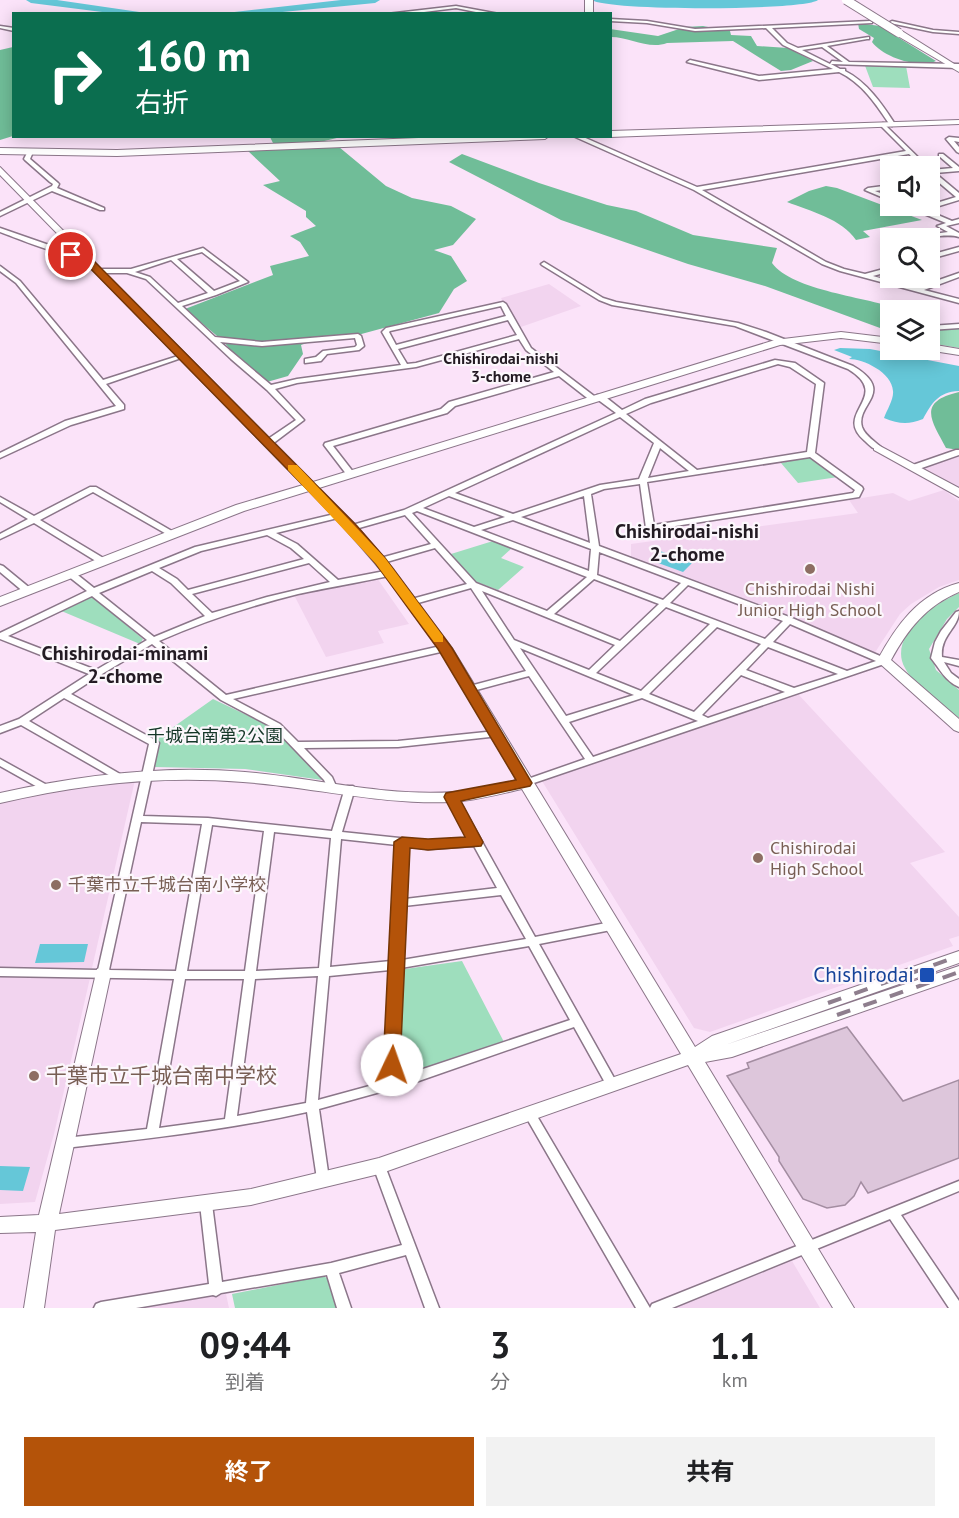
<!DOCTYPE html>
<html lang="ja">
<meta charset="utf-8">
<style>
:root{--surface:#fff;--page:#f2f2f2;--text:#202124;--muted:#757577;--accent:#b45309}
body{margin:0;font-family:"PT Sans","Noto Sans JP",sans-serif;background:var(--page);color:var(--text);height:100vh;display:flex;flex-direction:column;font-size:22px;white-space:nowrap}
*{box-sizing:border-box;margin:0}
p{font-size:20px;color:var(--muted)}
.icon{flex:none;width:33px;height:33px;fill:none;stroke:currentColor;stroke-width:2;stroke-linecap:round;stroke-linejoin:round}
.map{position:relative;height:1308px;overflow:hidden}
.sheet{display:flex;flex-direction:column;background:var(--surface);flex:1}
.sheet>*{flex:none}
.hud{position:absolute;left:12px;top:12px;width:600px;height:126px;border-radius:0px;box-shadow:0 3px 15px #0003;background:#0b6e4f;color:#fff;overflow:hidden}
.controls{position:absolute;left:880px;top:156px;display:grid;gap:12px}
.controls a{display:grid;place-items:center;width:60px;height:60px;border-radius:0px;background:var(--surface);box-shadow:0 3px 15px #0003;font-size:30px}
.pin{position:absolute;display:grid;place-items:center;width:51px;height:51px;color:#fff;margin:-26px;border:3px solid #fff;border-radius:50%;box-shadow:0 2px 6px #0007}
.me{position:absolute;width:66px;margin:-33px;rotate:3deg;stroke-linejoin:round;filter:drop-shadow(0 0 4px #0008)}
.turn{display:flex;align-items:center;gap:21px;height:126px;padding:0 24px;font-size:27px}
.turn .icon{width:78px;height:78px;stroke-width:2.5}
.turn b{display:block;font-size:42px;line-height:51px}
.eta{display:flex;justify-content:space-evenly;align-items:center;height:102px;text-align:center}
.eta b{font-size:36px;font-weight:700;line-height:42px}
.action{display:flex;gap:12px;margin-top:auto;padding:12px 24px}
.action a{flex:1;height:69px;border-radius:0px;background:var(--accent);color:#fff;font-size:24px;font-weight:700;line-height:69px;text-align:center}
.action a+a{background:var(--page);color:var(--text)}
.map>svg:first-child{display:block}
.built{fill:#f2d4ef}
.green{fill:#9edebd}
.forest{fill:#70bd98}
.water{fill:#65c7d8}
.lines{fill:none;stroke-linecap:round;stroke-linejoin:round}
.river{fill:#65c7d8;fill-rule:evenodd}
.building{fill:#ddc6db;stroke:#a38da1;stroke-width:1.5}
.street-casing{stroke:#8b7689;stroke-width:3}
.secondary-casing{stroke:#8b7689;stroke-width:2}
.street{fill:#fff;fill-rule:evenodd}
.secondary{fill:#fff;fill-rule:evenodd}
.rail{stroke:#8e7e8d;stroke-width:4;stroke-dasharray:14 14;stroke-linecap:butt}
.secondary-bridge-casing{stroke:#8b7689;stroke-width:10;stroke-linecap:butt}
.secondary-bridge{stroke:#fff;stroke-width:8}
.route{fill:#b45309;stroke:#753606;stroke-width:1.5}
.slow{fill:#f59e0b}
.education-dot{fill:#8d6e63;stroke:#fcf7fc;stroke-width:2}
.transit-dot{fill:#1a4fb4;stroke:#fcf7fc;stroke-width:2}
.labels{text-anchor:middle;stroke-width:4.5;stroke-linejoin:round;paint-order:stroke}
.far-neighbourhood-label{font-size:16px;font-weight:bold;fill:#231b23;stroke:#fcf7fc}
.education-label{font-size:18px;fill:#785e54;stroke:#fcf7fc;text-anchor:start}
.park-label{font-size:18px;fill:#153728;stroke:#fcf7fc}
.neighbourhood-label{font-size:20px;font-weight:bold;fill:#231b23;stroke:#fcf7fc}
.near-transit-label{font-size:21px;fill:#164399;stroke:#fcf7fc;text-anchor:end}
.near-education-label{font-size:21px;fill:#785e54;stroke:#fcf7fc;text-anchor:start}
</style>
<div class="map">
<svg width="959" height="1308" viewBox="0 0 959 1308">
<rect width="100%" height="100%" fill="#fbe3f9"/>
<path class="built" d="M549 284 581 306 518 328 501 298Z
M959 455V491L921 470 922 467Z
M944 490 959 501V580L939 587 911 604 900 614 874 654 816 627 631 558V544L858 513 849 500 893 493 909 501Z
M377 578 409 624 378 631 384 643 326 657 294 595Z
M798 694 945 852 910 863 959 917V936L949 939 953 946 710 1032 694 1028 542 781Z
M135 780 92 968H0V803L74 786Z
M0 977 90 978 54 1134 35 1202 0 1204Z
M792 1261 820 1308H674Z
M226 1294 229 1308H143Z"/>
<path class="green" d="M864 63 906 66 910 88 873 87Z
M959 327V348L930 343V329Z
M809 457 813 459 838 477 798 483 781 463Z
M493 541 512 548 501 558 524 567 498 590 474 581 451 554Z
M959 593V607L947 619 929 649 936 670 959 690V718C942 704 915 688 905 668 887 636 935 603 959 593Z
M87 597 94 598 143 639 140 644 59 610Z
M213 699 272 727 318 771 322 780 245 769 154 767 159 742 155 740Z
M462 961 504 1042 401 1077 397 1075 402 972 405 969Z
M323 1276 327 1278 336 1308H235L232 1294Z"/>
<path class="forest" d="M858 23 880 26 936 61C918 69 883 57 872 42L874 38 859 29Z
M703 26 730 31 731 35 751 36 757 46 788 48 813 61 791 70 781 71 733 41 667 43C649 50 629 37 611 37L610 29 658 36 685 27Z
M13 47V136L0 140V50Z
M270 137H341L316 143H273Z
M339 147 386 186 412 198 451 206 476 219 453 245 434 250 451 256 467 281 454 289 439 313 354 336 316 340 301 345 303 354 288 376 260 384 223 341 185 309 273 275 270 266 309 256 300 242 290 236 316 226 306 217V211L263 185 280 181 248 151Z
M462 154 539 183 607 205 636 211 693 235 777 248 772 263C792 291 868 297 902 310H891V332L765 286 688 264 561 220 449 162Z
M826 186 837 188 922 220 863 231 870 237 856 240C842 219 810 211 787 202L809 191Z
M959 392V450L946 448C932 421 916 402 959 392Z"/>
<path class="water" d="M840 348 870 349 959 366V391C938 392 932 403 923 419 908 425 899 424 884 418 887 410 894 399 893 391 892 372 863 359 849 359L852 357 834 350Z
M660 551 693 562 683 572 650 560Z
M40 944H88L84 962 35 963Z
M0 1166 30 1167 23 1191 0 1190Z"/>
<g class="lines">
<path class="river" d="M26 0H57L153 14H118L31 3Z
M341 0H380L375 3 262 14H217Z
M592 0H818C804 11 606 11 592 0Z"/>
</g>
<path class="building" d="M847 1027 903 1101 959 1080V1158L868 1193 861 1182 854 1196 845 1205 827 1208 803 1199 779 1161V1157L727 1076 749 1068 747 1063Z"/>
<g class="lines">
<defs>
<path id="street" d="M456 6 499 14H486L456 8 408 14H387Z
M610 19 647 21 695 29 870 21 872 22V23L772 28 787 43 798 48 869 37V39H867L827 46 849 62 959 64V68L831 64 840 69H845V71C867 82 882 104 895 124L892 126 890 125C876 104 862 83 839 72L759 80 687 62 690 60 759 76 833 69 783 45 766 28 695 31 647 23 610 21ZM822 47 843 62 832 61 830 64 802 50Z
M892 21 933 30 959 32V34L933 32 890 23V22Z
M0 26 14 28V31L0 28Z
M883 123 927 166H921L909 154 702 190 826 262 844 269 865 274 891 267V271L873 276 916 288 959 273V277L924 290 959 299V303L840 271 822 264 694 190 573 136H581L697 187 906 151 880 125Z
M949 137 959 138V142L954 141 959 147V153L957 152 946 139Z
M28 151 33 152 30 159 58 183 59 184 57 188 104 208V210H100L52 191 0 216V212L52 186 53 184 50 182 25 160 24 159Z
M939 154H943L959 167V171L935 173 959 193V200L926 210 952 221 959 219V223L946 226 959 233V237C948 233 929 238 916 238L919 236 948 232 937 226 946 223 905 206H913L920 208 956 197 930 175V170L953 168 939 156Z
M891 185V189L875 191 891 197V201L865 190 868 188Z
M0 228 72 253 84 254 87 256C73 262 17 238 0 232Z
M959 247V251L930 259V255Z
M203 248 248 282 216 295 182 306 215 337 262 342 358 334 361 336 364 346 359 350 327 354 321 361 305 363V359L316 357 323 351 355 347 357 345 355 338 262 346 220 342 271 385 297 379 401 365 382 332 386 328 503 302 506 304 531 348 598 399 594 401H591L559 376 455 406 447 413 333 446 354 473 350 475H347L324 445 325 443 441 409 449 402 554 372 526 350 519 339 416 367 297 383 275 389 304 420 271 445H265V441L296 420 267 390 231 359 146 279 127 273H99L96 271 103 269H131ZM202 252 240 281 214 291 177 259ZM171 260 208 293 178 303 150 277 135 272ZM501 306 506 316 396 345 389 332 390 331ZM508 320 517 335 416 363 407 364 398 349Z
M544 262 603 298 616 302 738 323 766 332 853 366C897 392 855 404 862 427 865 436 876 442 882 448L881 450C874 450 870 446 865 441 831 413 894 397 848 369L735 326 612 305 599 300 542 265 541 264Z
M0 266 20 281 103 380 181 355H185L187 356 106 384 124 405V409L71 425 0 458V453L65 421 116 406 16 283 0 271Z
M959 324V328L930 330V326Z
M891 326V335L888 333V328Z
M775 360 795 363 824 383 815 453 862 487 863 489 859 497 650 530 646 528 640 484 604 489 591 494 599 546 792 618 887 659 889 661 887 663 528 785H522L520 783 522 781 585 759 529 676 469 692 466 691 464 689 466 687 526 671 471 588 411 605 408 604 407 602 408 600 467 584 435 548 383 563H377L376 561 377 559 431 544 405 515 352 530 348 528 349 526 404 510 616 413 597 399V395H603L622 410 645 399ZM778 364 790 367 816 384 807 452 697 470 626 414 651 403ZM620 417 654 443 639 479 600 485 513 514 455 493ZM660 448 689 471 648 478ZM810 457 855 490 853 493 654 525 647 482ZM449 496 505 517 474 527 423 508ZM584 496 590 543 521 517ZM417 511 587 577 547 611 476 583 412 513ZM513 520 591 549 589 571 481 530ZM599 552 681 583 663 600 597 575ZM594 579 659 604 620 641 554 614ZM688 585 783 621 765 639 670 603ZM482 591 615 645 589 670 514 640ZM666 607 710 624 641 691 596 673ZM790 624 876 661 847 671 773 642ZM717 627 761 644 694 712 649 694ZM768 647 838 674 794 688 746 670ZM520 648 634 695 566 716ZM741 675 785 692 708 718 702 715ZM642 698 698 721 593 757 569 722Z
M956 450H959V455L916 470H913L909 468 910 466Z
M90 487H96L177 534 176 536H170L93 492 40 520 105 559 106 561 105 563H99L34 523 0 539V534L28 519 0 502V497L34 516Z
M339 513 343 515 342 517 276 533 297 544 338 580 390 570 394 573 393 575C362 582 330 587 298 594 250 606 204 621 159 641L226 695 445 645 448 646 449 648 445 651 233 699 280 724 298 742 398 741 496 731 501 734 499 736 398 747 304 748 332 777 336 786 331 789 328 788 324 780 274 728 221 700 152 644 102 674 101 676 97 677 71 694 157 741 159 743 143 816 208 818 332 831 345 788 347 786H353L355 788 342 832 428 841 470 839 447 797 448 795H456L535 937 611 922 615 923 616 926 615 929 611 930 539 944 618 1085 616 1088 612 1090 608 1088 574 1027 413 1083 319 1109 329 1179 327 1183 323 1184 319 1183 317 1179 307 1112C227 1130 147 1139 65 1148L61 1147 59 1143 61 1139 65 1138 147 1129 174 979 0 976V968L98 970 149 744 64 698 29 721 120 774 122 776 120 778H114L21 725 0 733V726L19 719 89 674 0 639V633L87 591 68 576 67 574 68 572H74L94 588 195 547ZM267 535 291 548 304 559 188 590 177 579 159 568 201 551ZM309 563 330 582 267 597 212 613 192 594ZM152 571 171 583 205 616 154 637 99 593ZM92 596 147 640 96 670 8 636ZM141 822 202 824 176 971 109 970ZM212 825 264 831 245 971H187ZM274 832 331 838 319 968 256 971ZM341 839 397 845 391 961 330 967ZM407 846 428 849 474 846 497 888 405 899ZM501 895 526 939 402 960 404 906ZM529 946 570 1020 396 1078 401 968ZM390 970 384 1082 318 1100 329 976ZM318 976 306 1103 237 1116 255 979ZM185 979H244L225 1119 159 1128Z
M0 565 3 566 31 589 32 591 31 593H25L0 572Z
M959 611C959 628 940 635 942 657L959 660V666L944 662 951 673 959 679V687C945 681 940 669 931 658L935 642 941 631 956 612Z
M0 759 47 785 49 787 47 789H41L0 766Z
M530 1109 534 1111 650 1308H636L526 1117 524 1114 526 1111Z
M379 1161 383 1162 385 1166 439 1308H425L406 1255 339 1273 351 1308H337L327 1275 221 1293 216 1296 213 1295 136 1308H94L96 1304 101 1302 209 1284 200 1204 202 1200 206 1199 210 1200 212 1204 222 1282 331 1263 402 1245 373 1166 375 1162Z
M959 1181V1191L901 1215 959 1301V1308H949L890 1219 672 1308H650L652 1304Z"/>
<path id="secondary" d="M585 0H593V14H585Z
M896 31H902L959 67V72L896 35Z
M959 120V124L610 137V131Z
M469 136H549L545 139 117 156 0 154V148L117 150Z
M0 167 313 482 775 340 841 332 891 338V344L841 338 780 345 319 488 356 525 394 570 452 648 695 1047 712 1036 959 951V963L725 1045 959 966V978L732 1057 705 1062 854 1308H833L688 1065 379 1174 251 1205 55 1230 44 1308H24L36 1232 0 1233V1217L39 1215 97 969 103 967 109 969 111 973 59 1214 251 1189 379 1158 681 1054 522 789C499 794 475 801 451 802 381 805 313 787 243 782 161 775 80 784 0 803V793C81 775 162 765 245 772 315 778 384 797 454 792 476 790 497 785 517 780 491 737 467 692 440 650 402 592 357 540 309 491L244 511 0 606V597L236 505 303 485 0 175Z
M930 344 959 349V355L927 350H930Z
M878 445 959 488V497L874 450V446Z
M959 583V592C926 606 908 629 891 660L959 719V732L954 730 877 661C896 626 918 594 959 583Z"/>
</defs>
<use href="#street" class="street-casing"/>
<use href="#secondary" class="secondary-casing"/>
<use href="#street" class="street"/>
<use href="#secondary" class="secondary"/>
<path class="rail" d="M828 1003 959 956
M837 1015 959 972"/>
<defs>
<path id="secondary-bridge" d="M846 0 899 33"/>
</defs>
<use href="#secondary-bridge" class="secondary-bridge-casing"/>
<use href="#secondary-bridge" class="secondary-bridge"/>
</g>
<path class="route" d="M68 253 87 254 357 526 385 558 452 648 532 783 530 786 461 801 483 842 481 846 428 850 410 848 400 1065 398 1070H385L383 1065 394 842 402 837 428 839 465 837 444 797 446 793 516 780 438 649 376 564 348 531 81 259 68 258Z"/>
<path class="slow" d="M288 465H297L385 558 443 636V642H434L376 564 288 470Z"/>
<g class="education-dot">
<circle cx="810" cy="569" r="6"/>
<circle cx="758" cy="858" r="6"/>
<circle cx="56" cy="885" r="6"/>
<circle cx="34" cy="1076" r="6"/>
</g>
<rect class="transit-dot" x="919" y="967" width="16" height="16" rx="3"/>
<g class="labels">
<g class="far-neighbourhood-label">
<text x="501" y="364">Chishirodai-nishi<tspan x="501" dy="18">3-chome</tspan></text>
</g>
<g class="education-label">
<text x="810" y="595" text-anchor="middle">Chishirodai Nishi<tspan x="810" dy="21">Junior High School</tspan></text>
<text x="770" y="854">Chishirodai<tspan x="770" dy="21">High School</tspan></text>
<text x="68" y="891">千葉市立千城台南小学校</text>
</g>
<g class="park-label">
<text x="215" y="742">千城台南第2公園</text>
</g>
<g class="neighbourhood-label">
<text x="687" y="538">Chishirodai-nishi<tspan x="687" dy="23">2-chome</tspan></text>
<text x="125" y="660">Chishirodai-minami<tspan x="125" dy="23">2-chome</tspan></text>
</g>
<g class="near-transit-label">
<text x="914" y="982">Chishirodai</text>
</g>
<g class="near-education-label">
<text x="46" y="1083">千葉市立千城台南中学校</text>
</g>
</g>
</svg>
<div class="controls">
<a><svg class="icon" aria-label="sound" viewBox="0 0 24 24"><path d="M4 9h4l5-4v14l-5-4H4zM17 9q2 3 0 6"/></svg></a>
<a><svg class="icon" aria-label="search" viewBox="0 0 24 24"><circle cx="10" cy="10" r="6"/><path d="M15 15l6 6"/></svg></a>
<a><svg class="icon" aria-label="layers" viewBox="0 0 24 24"><path d="M12 4l9 5-9 5-9-5zM3 14l9 5 9-5"/></svg></a>
</div>
<div class="pin" style="left:71px;top:255px;background:#d93025"><svg class="icon" aria-label="arrive" viewBox="0 0 24 24"><path d="M6 21V4h12l-3 4 3 4H6"/></svg></div>
<svg class="me" style="left:392px;top:1065px" viewBox="-20 -20 40 40"><circle r="19" fill="#fff"/><path d="M0-13L10 11 0 6-10 11z" fill="#b45309"/></svg>
<div class="hud">
<div class="turn"><svg class="icon" aria-label="right" viewBox="0 0 24 24"><path d="M7 20v-9h11M14 6l5 5-5 5"/></svg><div><b>160 m</b>右折</div></div>
</div>
</div>
<section class="sheet">
<div class="eta">
<div><b>09:44</b><p>到着</p></div>
<div><b>3</b><p>分</p></div>
<div><b>1.1</b><p>km</p></div>
</div>
<div class="action"><a>終了</a><a>共有</a></div>
</section>
